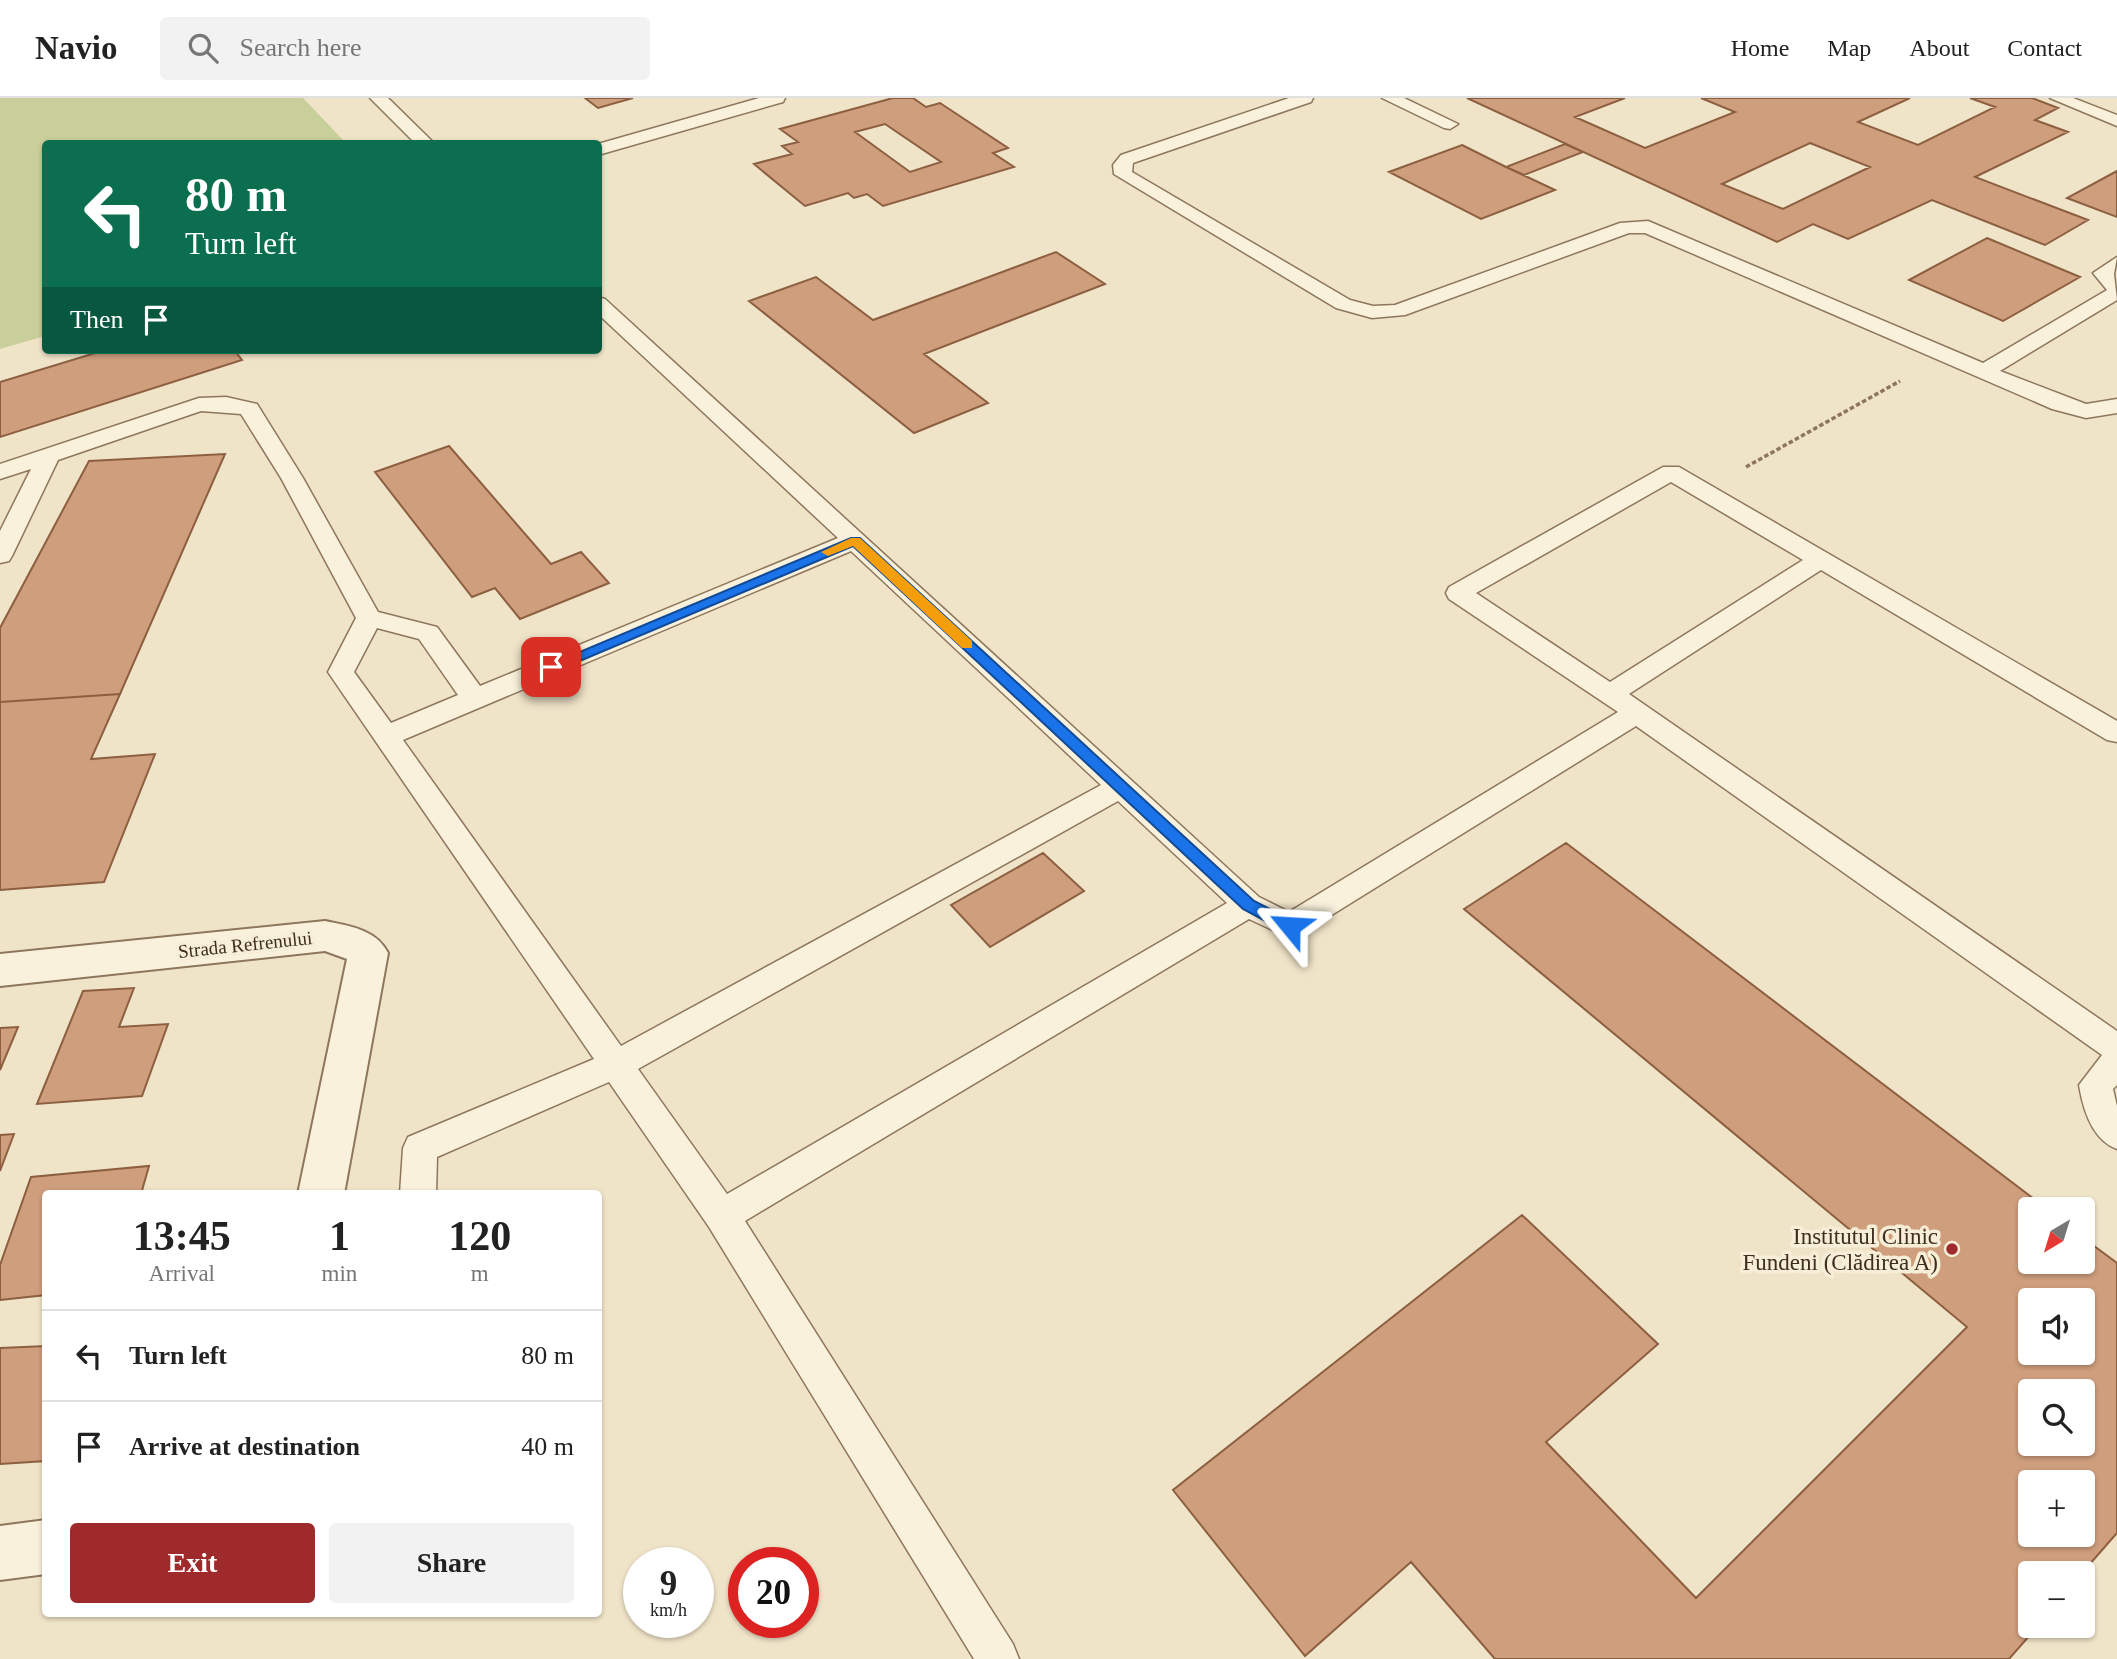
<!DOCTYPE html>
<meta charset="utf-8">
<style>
:root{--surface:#fff;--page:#f2f2f2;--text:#222;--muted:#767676;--line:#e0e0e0;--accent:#9e2a2b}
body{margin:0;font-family:"Times New Roman",serif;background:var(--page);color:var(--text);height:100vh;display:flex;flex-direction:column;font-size:26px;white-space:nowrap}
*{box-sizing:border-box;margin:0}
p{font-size:23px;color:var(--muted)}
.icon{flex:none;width:38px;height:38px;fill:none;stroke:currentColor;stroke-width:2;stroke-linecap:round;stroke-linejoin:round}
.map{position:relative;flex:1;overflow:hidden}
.panel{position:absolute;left:42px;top:1092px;width:560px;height:427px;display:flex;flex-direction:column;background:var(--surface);border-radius:7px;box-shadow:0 2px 5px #0004}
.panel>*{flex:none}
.top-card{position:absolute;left:42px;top:42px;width:560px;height:214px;border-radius:7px;box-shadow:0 2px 5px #0004;background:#0b6e4f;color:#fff;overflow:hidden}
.needle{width:46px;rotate:218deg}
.buttons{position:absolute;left:2018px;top:1099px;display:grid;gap:14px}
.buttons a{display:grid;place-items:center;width:77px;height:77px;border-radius:7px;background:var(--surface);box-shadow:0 2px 5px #0004;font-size:35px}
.speed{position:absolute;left:623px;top:1449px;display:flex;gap:14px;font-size:35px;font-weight:700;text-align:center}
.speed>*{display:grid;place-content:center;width:91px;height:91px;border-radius:50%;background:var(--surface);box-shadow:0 2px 5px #0004;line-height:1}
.speed small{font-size:18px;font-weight:400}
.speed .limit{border:10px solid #d22;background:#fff;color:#111}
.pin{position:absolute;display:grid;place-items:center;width:60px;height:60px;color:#fff;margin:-30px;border-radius:14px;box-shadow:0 4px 10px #0006}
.me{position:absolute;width:77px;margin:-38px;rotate:297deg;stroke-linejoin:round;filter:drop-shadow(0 0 5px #0008)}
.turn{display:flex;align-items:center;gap:24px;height:147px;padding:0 28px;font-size:32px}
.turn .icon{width:91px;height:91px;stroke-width:2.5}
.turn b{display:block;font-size:49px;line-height:60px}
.then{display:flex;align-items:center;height:66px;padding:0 28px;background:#0003;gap:14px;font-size:26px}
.eta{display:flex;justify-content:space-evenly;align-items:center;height:119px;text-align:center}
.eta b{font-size:42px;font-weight:600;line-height:49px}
.cta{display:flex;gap:14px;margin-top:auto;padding:14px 28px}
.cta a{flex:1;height:80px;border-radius:7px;background:var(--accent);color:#fff;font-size:28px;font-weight:600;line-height:80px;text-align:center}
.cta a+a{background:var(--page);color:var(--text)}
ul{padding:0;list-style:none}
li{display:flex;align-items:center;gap:21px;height:91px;padding:0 28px;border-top:2px solid var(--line)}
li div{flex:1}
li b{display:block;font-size:26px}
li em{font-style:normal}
header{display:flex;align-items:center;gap:42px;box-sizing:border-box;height:98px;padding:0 35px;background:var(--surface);border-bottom:2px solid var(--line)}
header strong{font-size:33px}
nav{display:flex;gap:38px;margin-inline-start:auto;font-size:24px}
.search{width:490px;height:63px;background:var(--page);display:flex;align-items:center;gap:18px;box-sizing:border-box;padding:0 24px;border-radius:7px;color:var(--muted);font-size:26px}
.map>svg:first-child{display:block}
.green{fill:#c9cf9b}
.building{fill:#cf9f7d;stroke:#8d5f41;stroke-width:2;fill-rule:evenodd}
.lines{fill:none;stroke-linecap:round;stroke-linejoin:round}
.service-casing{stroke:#8d765c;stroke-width:3}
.minor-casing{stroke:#8d765c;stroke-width:4}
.path{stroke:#8d765c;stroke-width:3.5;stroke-dasharray:4.5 2.5;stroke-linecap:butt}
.service{fill:#faf1dc;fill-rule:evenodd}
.minor{fill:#faf1dc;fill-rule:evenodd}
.route{fill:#1a73e8;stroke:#114b97;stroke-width:2}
.slow{fill:#f59e0b}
.poi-dot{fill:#9e2a2b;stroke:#f7eed8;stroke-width:2.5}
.labels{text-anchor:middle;stroke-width:7;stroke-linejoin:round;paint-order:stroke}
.street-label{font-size:19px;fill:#3d2e20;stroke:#f7eed8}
.near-poi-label{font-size:23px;fill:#3d2e20;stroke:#f7eed8;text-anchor:end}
</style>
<header>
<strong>Navio</strong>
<div class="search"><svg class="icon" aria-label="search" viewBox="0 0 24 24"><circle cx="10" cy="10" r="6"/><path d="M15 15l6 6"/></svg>Search here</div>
<nav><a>Home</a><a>Map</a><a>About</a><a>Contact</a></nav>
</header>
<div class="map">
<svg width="2117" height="1561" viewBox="0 0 2117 1561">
<rect width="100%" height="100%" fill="#f0e4c8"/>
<path class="green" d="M0 0H303L346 45 46 46 45 238 0 251Z"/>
<path class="building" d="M585 0H633L598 10Z
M893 0H913L926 9 940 5 1008 50 993 55 1014 69 883 108 867 96 854 100 848 95 805 108 754 66 792 56 782 48 798 44 780 31ZM885 26 941 64 910 74 855 34Z
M1467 0H1625L1575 19 1645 50 1735 14 1701 0H1910L1858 24 1918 47 1995 9 1970 0H2032L2058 10 2035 22 2068 34 1975 79 2088 122 2045 147 1932 102 1848 141 1813 126 1777 144ZM1810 45 1870 69 1783 111 1722 86Z
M1565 46 1583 54 1524 77 1506 69Z
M1462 47 1506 69 1555 92 1481 121 1389 74Z
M2117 73V119L2067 100Z
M1987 140 2080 179 2003 223 1909 182Z
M1056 154 1105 186 924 256 988 305 914 335 749 203 816 179 873 222Z
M105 252H234L242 262 0 339V284Z
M449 348 551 466 581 454 609 485 520 521 495 490 472 499 375 374Z
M225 356 120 596 0 604V530L89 363Z
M120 596 91 661 155 656 104 784 0 792V604Z
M1566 745 2047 1111H2030V1164H2082V1139L2117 1165V1435L2082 1475H2030V1528H2038L2009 1561H1495L1411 1464 1305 1558 1173 1392 1522 1117 1658 1246 1546 1344 1696 1500 1967 1229 1464 811ZM2030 1202H2082V1255H2030ZM2030 1293H2082V1346H2030ZM2030 1384H2082V1437H2030Z
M1043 755 1084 793 990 849 951 807Z
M134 890 119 929 168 926 142 998 37 1006 83 893Z
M18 929 0 972V930Z
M14 1036 0 1073V1037Z
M149 1068 141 1096H46V1197L0 1202V1167L31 1079Z
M46 1248V1363L0 1366V1250Z"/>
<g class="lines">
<defs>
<path id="service" d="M370 0H388L435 46H416Z
M759 0H785L783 4 598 57V46Z
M1289 0H1313L1311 4 1133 65 1132 74 1350 202 1373 208 1395 207 1620 125 1648 123 1983 265 2107 192 2093 175 2117 159 2114 176 2117 202 2000 273 2086 306 2117 301V315L2086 320 2052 311 1645 135H1629L1405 217 1372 220 1336 210 1114 76 1113 67 1121 57Z
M1382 0H1404L1458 26 1450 31 1444 30Z
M2050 0H2073L2117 17V28Z
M598 199 605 201 1259 799 1289 814 1618 614 1449 501 1446 495 1449 489 1663 369H1679L2117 623V644L2107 642 1821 472 1629 596 2117 933V987L2113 991 2117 1008V1051C2092 1042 2083 1011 2079 987L2102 957 1636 628 1301 836 1290 840 1249 821 745 1123 1013 1546 1019 1561H974L709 1129 609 984 437 1059 436 1096H400L403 1050 408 1039 594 961 328 574 356 520 281 380 241 316 201 313 58 362 12 458 9 463 0 465V433L31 371 0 381V366L199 300 226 299 257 306 303 380 378 514 437 529 480 588 838 440 598 216ZM1671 384 1803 462 1610 584 1476 495ZM851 453 1101 687 621 948 403 642ZM377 530 419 541 458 597 391 625 354 574ZM1118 703 1227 805 727 1096 638 971Z"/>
<path id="minor" d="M325 823C349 828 376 831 388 855L344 1096H298L347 861 325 853 0 888V856Z
M46 1422V1476L0 1482V1428Z"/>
</defs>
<use href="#service" class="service-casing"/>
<use href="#minor" class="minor-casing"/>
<path class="path" d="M1746 369 1900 283"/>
<use href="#service" class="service"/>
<use href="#minor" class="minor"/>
</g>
<path class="route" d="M851 440H860L1254 803 1295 824V833H1284L1243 811 853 448 556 573H546L544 569Z"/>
<path class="slow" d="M851 440H860L972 543V550H962L853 448 828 458 821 454Z"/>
<circle class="poi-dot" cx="1952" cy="1151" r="7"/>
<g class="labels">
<g class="street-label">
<text transform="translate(245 846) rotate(-6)" y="7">Strada Refrenului</text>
</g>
<g class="near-poi-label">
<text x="1938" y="1146">Institutul Clinic<tspan x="1938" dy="26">Fundeni (Clădirea A)</tspan></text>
</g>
</g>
</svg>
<div class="buttons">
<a><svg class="needle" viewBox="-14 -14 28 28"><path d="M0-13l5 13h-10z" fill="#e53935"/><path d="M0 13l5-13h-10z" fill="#767676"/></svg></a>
<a><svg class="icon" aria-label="sound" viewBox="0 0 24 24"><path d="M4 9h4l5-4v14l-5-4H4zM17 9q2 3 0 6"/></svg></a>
<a><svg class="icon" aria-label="search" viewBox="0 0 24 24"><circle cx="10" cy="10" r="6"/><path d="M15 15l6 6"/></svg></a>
<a>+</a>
<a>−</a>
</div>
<div class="speed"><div>9<small>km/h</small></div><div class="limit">20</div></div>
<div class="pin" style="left:551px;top:569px;background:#d93025"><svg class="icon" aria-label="arrive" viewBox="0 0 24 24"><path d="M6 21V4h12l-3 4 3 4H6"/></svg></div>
<svg class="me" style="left:1290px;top:828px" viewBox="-20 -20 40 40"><path d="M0-17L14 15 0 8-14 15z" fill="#1a73e8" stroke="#fff" stroke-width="4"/></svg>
<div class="top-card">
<div class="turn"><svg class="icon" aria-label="left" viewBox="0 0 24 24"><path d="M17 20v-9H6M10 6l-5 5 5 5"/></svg><div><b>80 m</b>Turn left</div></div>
<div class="then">Then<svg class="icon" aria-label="arrive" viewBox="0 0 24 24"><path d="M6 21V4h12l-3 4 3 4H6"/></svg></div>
</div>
<section class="panel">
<div class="eta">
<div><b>13:45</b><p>Arrival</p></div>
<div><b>1</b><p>min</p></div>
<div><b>120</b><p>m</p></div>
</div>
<ul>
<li><svg class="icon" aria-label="left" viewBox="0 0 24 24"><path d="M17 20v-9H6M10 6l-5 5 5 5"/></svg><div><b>Turn left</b></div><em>80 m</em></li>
<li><svg class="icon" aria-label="arrive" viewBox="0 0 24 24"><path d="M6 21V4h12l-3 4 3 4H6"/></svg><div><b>Arrive at destination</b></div><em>40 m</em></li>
</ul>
<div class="cta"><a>Exit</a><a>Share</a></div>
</section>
</div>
